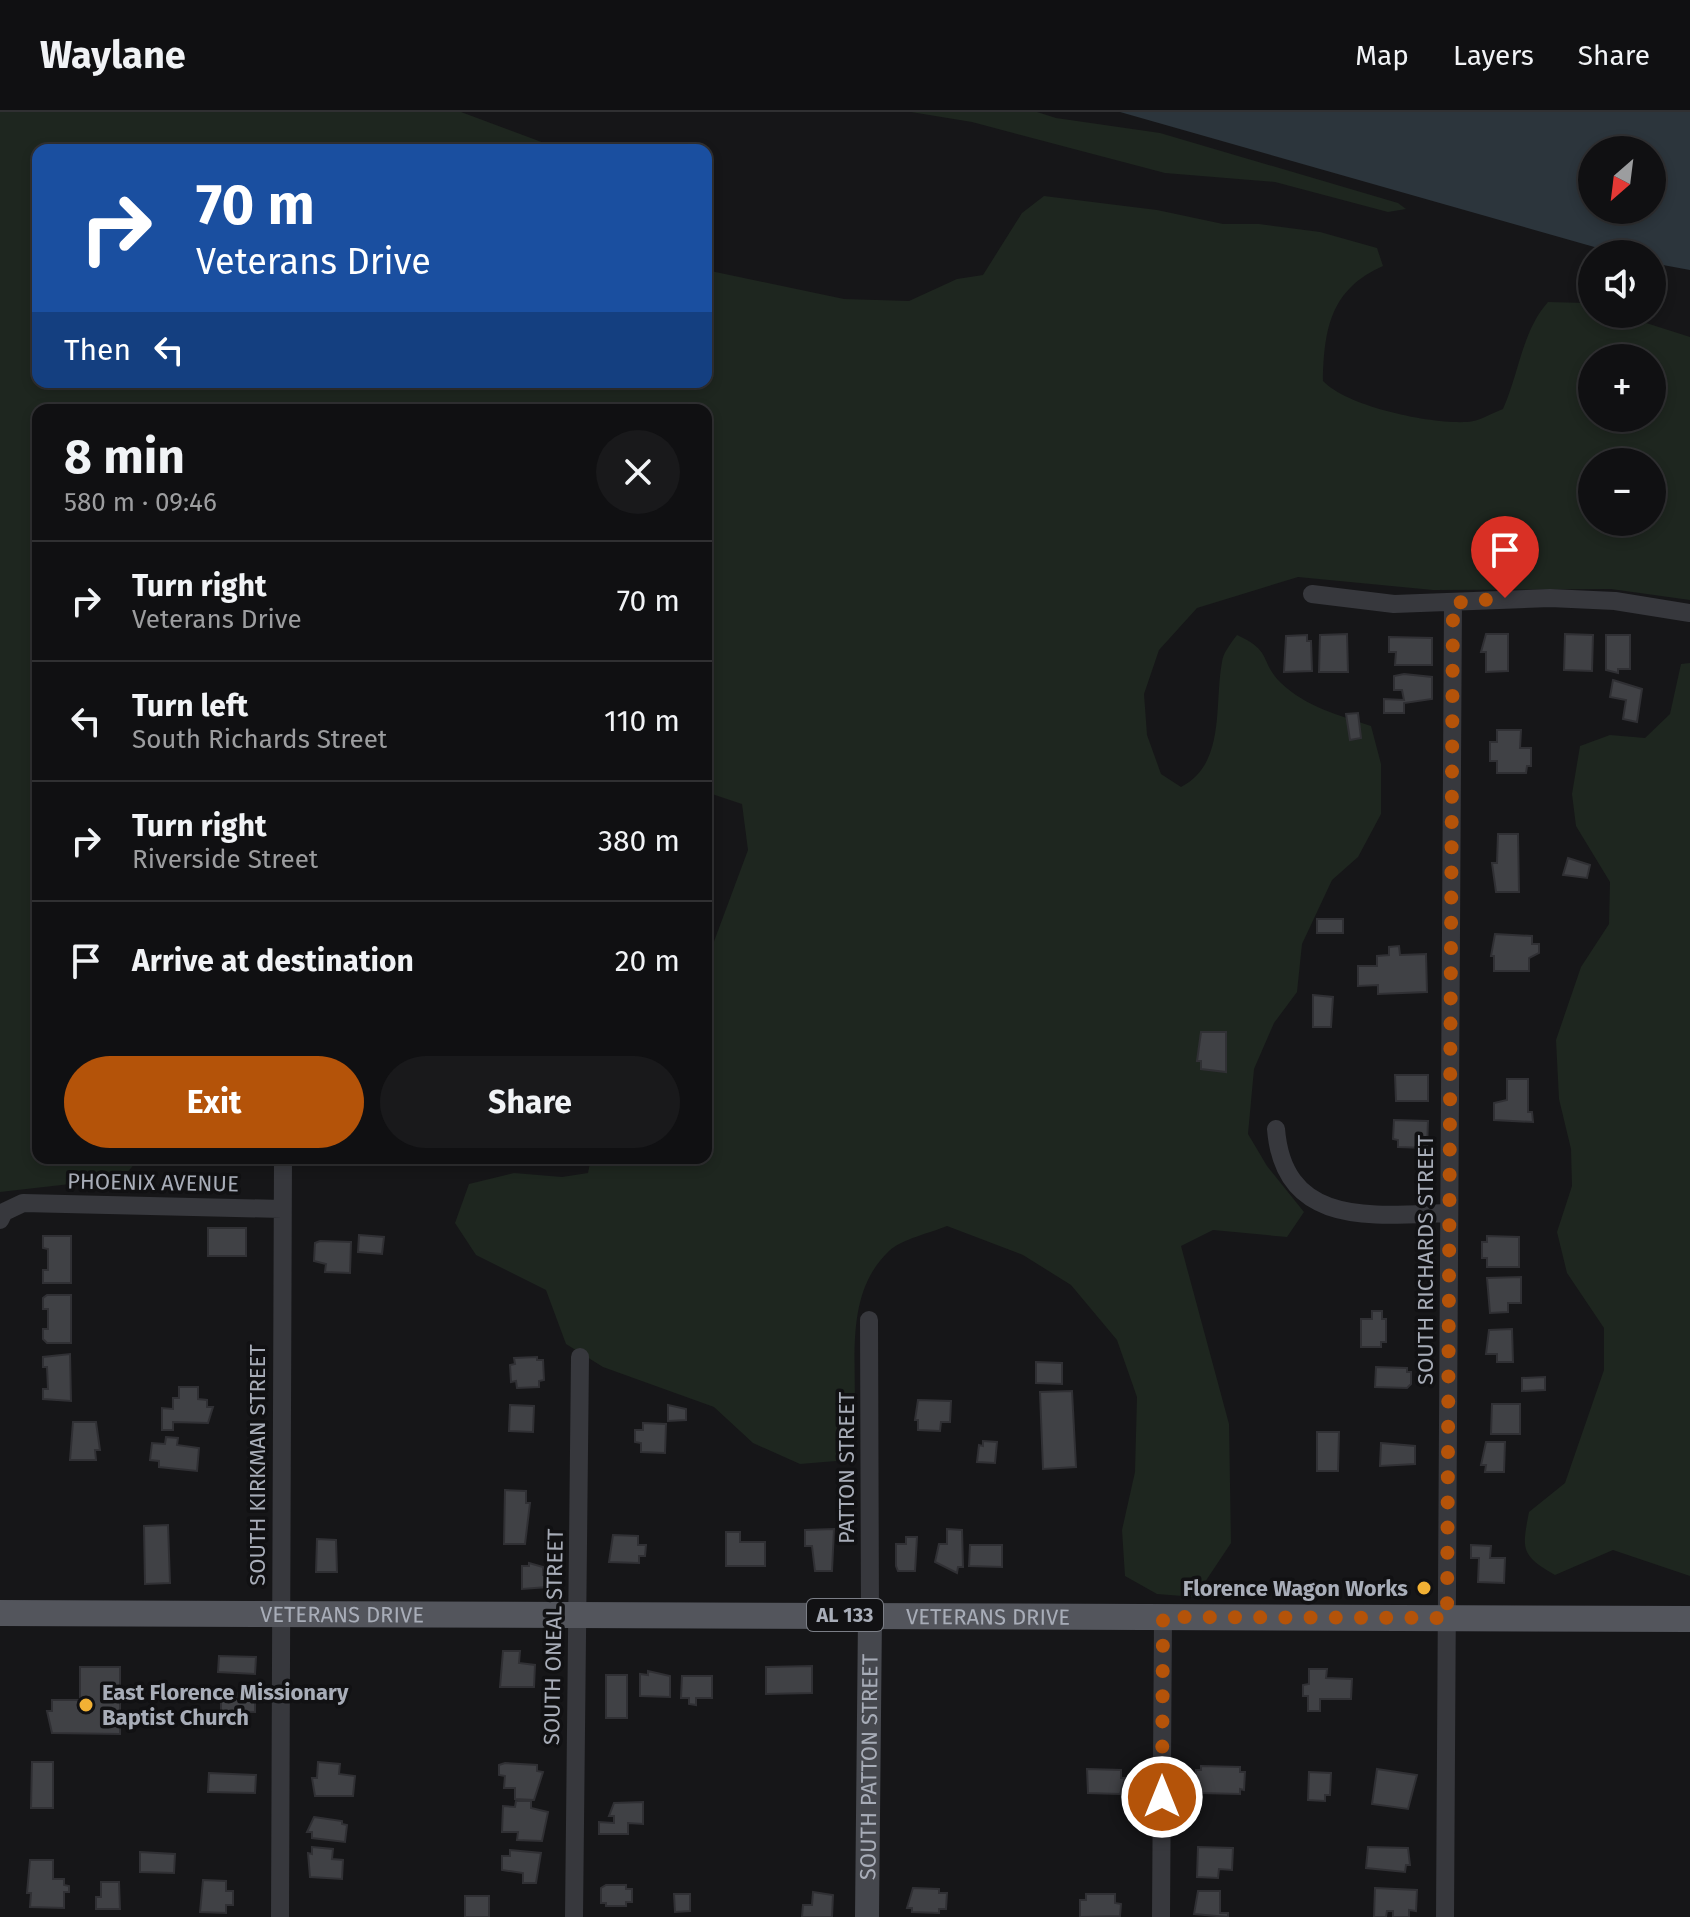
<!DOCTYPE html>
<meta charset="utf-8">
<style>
:root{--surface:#101012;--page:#19191b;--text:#f1f3f6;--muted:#9c9d9f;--line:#303032;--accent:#b45309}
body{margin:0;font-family:"Fira Sans",sans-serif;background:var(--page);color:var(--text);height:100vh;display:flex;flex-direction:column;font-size:30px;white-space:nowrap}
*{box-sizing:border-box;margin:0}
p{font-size:26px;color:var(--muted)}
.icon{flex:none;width:44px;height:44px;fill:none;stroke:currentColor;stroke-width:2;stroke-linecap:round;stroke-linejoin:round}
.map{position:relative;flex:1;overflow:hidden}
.panel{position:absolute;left:32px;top:292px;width:680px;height:760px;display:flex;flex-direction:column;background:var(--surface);border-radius:16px;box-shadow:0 4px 12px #0003,0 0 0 2px var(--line)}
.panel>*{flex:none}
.banner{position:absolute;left:32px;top:32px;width:680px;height:244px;border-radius:16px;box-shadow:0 4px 12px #0003,0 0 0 2px var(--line);background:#1a4fa0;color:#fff;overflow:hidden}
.needle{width:52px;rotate:208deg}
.controls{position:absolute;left:1578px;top:24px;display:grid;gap:16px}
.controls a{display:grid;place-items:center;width:88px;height:88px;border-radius:50%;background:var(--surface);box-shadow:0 4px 12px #0003,0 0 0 2px var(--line);font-size:40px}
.pin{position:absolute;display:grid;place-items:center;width:68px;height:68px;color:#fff;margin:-82px -34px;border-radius:50% 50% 50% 0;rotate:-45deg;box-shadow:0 0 8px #0007}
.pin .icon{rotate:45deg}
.me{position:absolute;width:88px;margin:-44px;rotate:0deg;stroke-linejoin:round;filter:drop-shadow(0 0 6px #0008)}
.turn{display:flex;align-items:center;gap:28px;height:168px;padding:0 32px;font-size:36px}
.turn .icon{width:104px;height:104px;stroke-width:2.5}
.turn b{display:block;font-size:56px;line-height:68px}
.then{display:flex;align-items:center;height:76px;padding:0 32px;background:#0003;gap:16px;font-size:30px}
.round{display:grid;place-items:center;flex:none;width:84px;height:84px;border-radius:42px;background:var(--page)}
.overview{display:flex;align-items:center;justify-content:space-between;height:136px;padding:0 32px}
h1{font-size:48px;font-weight:700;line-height:60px}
.primary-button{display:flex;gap:16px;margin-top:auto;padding:16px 32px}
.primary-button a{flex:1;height:92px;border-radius:48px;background:var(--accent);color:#fff;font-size:32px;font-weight:700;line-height:92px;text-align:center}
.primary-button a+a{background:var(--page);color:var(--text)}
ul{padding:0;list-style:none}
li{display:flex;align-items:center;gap:24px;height:120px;padding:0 32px;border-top:2px solid var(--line)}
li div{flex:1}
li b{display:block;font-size:30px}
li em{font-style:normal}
header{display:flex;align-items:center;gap:48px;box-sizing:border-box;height:112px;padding:0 40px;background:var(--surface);border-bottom:2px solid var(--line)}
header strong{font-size:38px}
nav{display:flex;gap:44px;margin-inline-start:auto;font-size:28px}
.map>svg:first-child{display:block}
.green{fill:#1e261f;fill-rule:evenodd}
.water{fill:#2c353c;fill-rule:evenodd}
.building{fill:#404145;stroke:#303034;stroke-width:2}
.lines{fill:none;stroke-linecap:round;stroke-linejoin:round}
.street{stroke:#37383d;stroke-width:18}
.secondary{stroke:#45474d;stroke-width:24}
.primary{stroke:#53555c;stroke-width:26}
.route{stroke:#b45309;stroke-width:14;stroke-dasharray:0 25.2}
.poi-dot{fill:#f2b134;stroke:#111113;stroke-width:3}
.labels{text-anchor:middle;stroke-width:7;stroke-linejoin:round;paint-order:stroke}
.shield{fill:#111113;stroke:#7b7e86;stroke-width:2}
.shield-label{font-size:20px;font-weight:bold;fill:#a8adb8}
.street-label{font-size:22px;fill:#a8adb8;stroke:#111113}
.poi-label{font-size:22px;font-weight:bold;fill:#a8adb8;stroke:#111113;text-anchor:end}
</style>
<header>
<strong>Waylane</strong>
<nav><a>Map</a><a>Layers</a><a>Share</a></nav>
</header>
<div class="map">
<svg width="1690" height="1805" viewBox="0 0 1690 1805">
<rect width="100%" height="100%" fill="#161618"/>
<path class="green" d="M0 0H461L563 38H38V270H706V158L844 187 909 189 957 167 983 163 1022 101 1044 84 1157 98 1223 112H1259L1320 120 1377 136 1383 154C1331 177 1324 216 1323 269 1348 295 1430 312 1467 310 1478 310 1492 301 1503 297 1519 262 1522 219 1548 190L1586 191 1592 193V202H1618L1690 225V488L1611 477 1433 478 1298 465 1197 496 1159 538 1144 582 1147 623 1161 662 1181 675C1226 652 1214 593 1222 550 1223 541 1231 531 1237 523 1273 539 1259 549 1281 571 1306 595 1339 603 1371 614L1381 652V702L1358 745 1332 768 1302 832 1297 880 1274 911 1254 957 1248 1022 1267 1054 1304 1100 1287 1125 1213 1118 1181 1134 1229 1312 1231 1431 1195 1485 1157 1482 1125 1464 1122 1418 1135 1360 1137 1285 1117 1228 1071 1173 1023 1143 947 1114C930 1121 902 1127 889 1139 832 1193 868 1285 848 1348L800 1352 753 1331 714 1295 603 1255 566 1232 546 1178 476 1143 455 1111 469 1072 514 1061 562 1065 588 1061 591 1046H706V851L748 738 742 692 706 680V298H38V1046H139L123 1066 0 1080ZM1592 246H1652V306H1592ZM1592 350H1652V410H1592Z
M911 0H1037L1056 6 1160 21 1398 91 1406 97 1388 100 1275 70 1165 61 972 10Z
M1690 551V1464L1613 1438 1555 1463C1520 1443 1522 1437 1529 1400L1565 1371 1604 1258V1216L1567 1161 1557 1120 1572 1074 1571 1037 1559 987 1556 928 1581 855 1609 812 1610 770 1576 714 1572 682 1580 634 1610 623 1645 626 1670 602 1681 552Z"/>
<path class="water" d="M1120 0H1690V158L1652 151V142H1619ZM1592 38H1652V98H1592Z"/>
<path class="building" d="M1347 522 1348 560H1319L1320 523Z
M1486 522H1508V559L1486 560V540H1481Z
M1565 522 1593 523 1592 559 1564 558Z
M1307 523V529H1311L1312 559 1284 560 1286 524Z
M1606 523H1630V557H1618V561L1606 558Z
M1389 525 1432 526V553H1395L1396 540H1389Z
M1404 562 1432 565V587L1404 591V601H1384V587L1404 588 1402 578H1394V564Z
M1613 568 1642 577 1637 610 1623 607 1626 588 1610 585Z
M1358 601 1361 626 1350 628 1346 602Z
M1497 618H1521L1520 636H1531V654H1527L1526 661H1497V649H1490V630H1497Z
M1498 722H1518L1519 780H1496L1492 751H1497Z
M1568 746 1590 753 1587 766 1563 763Z
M1317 807H1343V821H1317Z
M1495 822 1532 824V832H1539V841L1529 846V859H1494V844H1491Z
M1399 834 1400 843 1426 842 1427 880 1378 882V873L1358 874V854H1377V844L1389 843V835Z
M1313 883 1333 885 1331 915H1313Z
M1201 920H1226V960L1201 957V949H1197Z
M1395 963H1428V989H1396Z
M1507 967H1528V1000H1532L1533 1010 1494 1008V991L1507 988Z
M1394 1008 1428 1009 1427 1036 1398 1035V1028L1393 1027Z
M208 1116H246V1144H208Z
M359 1123 384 1125 382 1142 358 1140Z
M43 1124H71V1171H43V1158H48V1137L43 1136Z
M1487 1124 1519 1125V1155H1487V1146H1482V1130H1487Z
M320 1129 351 1130 350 1161 325 1160 326 1152 314 1149 315 1131Z
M1521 1165V1191H1508V1200L1490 1201 1487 1166Z
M47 1183H71V1231H47L43 1227V1217H48V1197H43V1186Z
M1372 1199H1382V1207H1386V1230H1381V1235H1361V1207H1372Z
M1512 1217 1513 1250H1497V1242H1486L1489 1218Z
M70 1242 71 1289 43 1287V1277H48L47 1255H43V1245Z
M537 1245V1248H543L544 1268 539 1269V1275L517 1276 516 1269 511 1270 510 1253 515 1252 514 1246Z
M1036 1250 1062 1251V1272L1036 1271Z
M1376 1255 1407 1256V1260H1411V1272L1407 1276 1375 1275Z
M1545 1265V1278L1522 1279V1266Z
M179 1275H198V1287L207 1288V1295H213L208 1311 173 1310V1318H162V1296L173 1297V1286H179Z
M1072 1279 1076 1355 1043 1357 1040 1280Z
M918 1288 951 1289 950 1310H941L940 1319 918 1318V1308H915Z
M1492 1292H1520V1322H1491Z
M510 1293 534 1294 533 1320 509 1319Z
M668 1293 686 1297V1308L668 1309Z
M73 1310H96L100 1338H95L96 1348H70Z
M643 1311 666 1312 665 1341 641 1340V1331L635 1330V1318H643Z
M1317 1320H1339L1338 1359H1317Z
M166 1325 178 1326 177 1333 199 1336 197 1359 159 1355V1349L150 1348 152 1331 165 1332Z
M983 1329 997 1330 995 1351 977 1350 979 1333 983 1334Z
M1486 1330H1505L1504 1360H1485L1486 1353H1481Z
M1381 1331 1415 1334V1352L1380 1354Z
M505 1378 526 1379V1391H530L525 1432H504Z
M168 1413 170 1471 145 1472 144 1414Z
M834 1417 832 1459H815L812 1434H805V1418Z
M947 1417 962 1418 963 1455H958L957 1461 935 1450 939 1432H947Z
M726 1420H740V1430H765V1454H726Z
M613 1423 638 1424V1433H646L645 1444H639V1451L609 1450Z
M906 1425H917L915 1459H898L896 1454V1432H906Z
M317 1427 336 1428 337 1460H316Z
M970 1433H1002V1455L969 1454Z
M1471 1433 1491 1434 1490 1446H1505L1504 1471 1478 1470 1479 1446H1471Z
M529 1451 543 1455V1463H548V1475L522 1477V1454H529Z
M503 1539H520L519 1551 535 1553 534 1575H500Z
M219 1544 256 1545 255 1562 218 1560Z
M812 1554V1581L766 1582V1555Z
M80 1555H120V1622L52 1621 47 1599H52V1588H80Z
M1309 1557H1327L1326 1566 1352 1567 1351 1587H1320V1599H1308V1584H1303V1573L1309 1572Z
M648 1559 670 1564V1585L640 1584V1562L648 1563Z
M606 1563H627V1606H606Z
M682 1564H712V1586H696V1593L689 1592V1586H681Z
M227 1581 255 1582V1600L221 1599V1585H227Z
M32 1650H53V1696H31Z
M318 1650 340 1652 339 1662 355 1664 353 1684H315L312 1666H317Z
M505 1651 537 1653V1659L543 1660 534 1688 515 1687V1676H504L505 1664 499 1663V1653Z
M1201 1654 1240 1655V1660H1245L1244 1678 1240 1677V1682L1201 1681V1677H1195L1196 1658H1201Z
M1087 1657 1121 1658V1666H1125L1120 1682 1088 1681Z
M1377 1657 1417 1663 1408 1697 1372 1692Z
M1309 1660 1331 1661 1330 1683H1325V1689L1308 1688Z
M209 1661 256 1663 255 1681 208 1680Z
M516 1689H531V1696L548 1700 542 1729 517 1728 518 1720H502L503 1694 515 1695Z
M643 1690V1712L628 1711V1722H599V1710L614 1711V1704H609L614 1691Z
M314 1705 342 1709V1712L347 1713 345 1730 312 1726V1720H307Z
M312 1735 333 1737 332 1747 343 1748 342 1767 310 1765 308 1741 312 1742Z
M1198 1735 1233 1736 1232 1758 1219 1757 1218 1766 1197 1765Z
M1368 1735 1408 1736 1410 1753H1406L1405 1760 1366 1756Z
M510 1738 541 1741 536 1771H523V1761L502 1758V1744H510Z
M140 1740 175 1742 174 1761 140 1760Z
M30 1748H53V1767H64V1773L69 1774V1780H64V1796L30 1795 31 1781H27Z
M203 1768 226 1769V1779H233V1793H226V1801L200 1800Z
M101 1770H119L120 1797H96V1785H101Z
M606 1773H626V1777H632V1790H626V1794H606V1791H601V1776Z
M913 1776 939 1777V1781H947L946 1797H939V1801L912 1800V1796H907Z
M1375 1776 1417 1778 1416 1799 1409 1798V1805H1393V1799H1387L1386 1805H1374Z
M1198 1779H1220V1801H1228V1805L1194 1802Z
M813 1780 833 1783 832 1805H802L803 1793H812Z
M674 1782H690V1799L675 1800Z
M1086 1782H1115V1791L1121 1792 1120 1804 1080 1805V1788H1086Z
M465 1784H489V1805H465Z"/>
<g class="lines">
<path class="street" d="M1312 482 1394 492 1550 486 1615 489 1690 501
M1276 1017C1284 1117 1375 1103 1449 1101
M0 1108 4 1100 23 1091 282 1097
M869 1208 870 1503
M280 1805 283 1046
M574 1805 580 1245
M1161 1805 1163 1505
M1445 1805 1453 491"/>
<path class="secondary" id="s1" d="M867 1805 870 1503"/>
<path class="primary" id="s2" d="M0 1501 1690 1507"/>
</g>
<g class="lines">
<path class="route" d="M1162 1685 1163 1505 1447 1506 1453 491 1505 486"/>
</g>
<g class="poi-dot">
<circle cx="1424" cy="1476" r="8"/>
<circle cx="86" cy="1593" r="8"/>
</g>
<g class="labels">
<rect class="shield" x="807" y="1487" width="76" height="32" rx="6"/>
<g class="shield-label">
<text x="845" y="1510">AL 133</text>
</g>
<g class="street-label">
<text transform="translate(153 1070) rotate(1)" y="8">PHOENIX AVENUE</text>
<text transform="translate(1425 1148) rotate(-90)" y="8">SOUTH RICHARDS STREET</text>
<text transform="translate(257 1353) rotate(-90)" y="8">SOUTH KIRKMAN STREET</text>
<text transform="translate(846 1356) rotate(-90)" y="8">PATTON STREET</text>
<text dy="8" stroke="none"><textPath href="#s2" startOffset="342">VETERANS DRIVE</textPath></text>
<text dy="8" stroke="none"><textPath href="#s2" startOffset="988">VETERANS DRIVE</textPath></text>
<text transform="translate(553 1525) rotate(-89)" y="8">SOUTH ONEAL STREET</text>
<text dy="8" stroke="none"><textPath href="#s1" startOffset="150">SOUTH PATTON STREET</textPath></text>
</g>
<g class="poi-label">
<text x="1408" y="1484">Florence Wagon Works</text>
<text x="102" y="1588" text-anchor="start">East Florence Missionary<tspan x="102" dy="25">Baptist Church</tspan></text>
</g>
</g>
</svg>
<div class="controls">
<a><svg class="needle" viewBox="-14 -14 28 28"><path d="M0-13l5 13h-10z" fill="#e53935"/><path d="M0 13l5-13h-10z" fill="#9c9d9f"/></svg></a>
<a><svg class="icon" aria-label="sound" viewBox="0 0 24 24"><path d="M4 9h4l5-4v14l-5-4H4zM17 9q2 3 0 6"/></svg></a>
<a>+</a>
<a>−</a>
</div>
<div class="pin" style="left:1505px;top:486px;background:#d93025"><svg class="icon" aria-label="arrive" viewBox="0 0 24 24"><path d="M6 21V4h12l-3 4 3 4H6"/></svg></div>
<svg class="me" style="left:1162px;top:1685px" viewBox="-20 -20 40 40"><circle r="17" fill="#b45309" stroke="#fff" stroke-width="3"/><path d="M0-11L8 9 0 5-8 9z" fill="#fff"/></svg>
<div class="banner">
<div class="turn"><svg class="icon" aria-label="right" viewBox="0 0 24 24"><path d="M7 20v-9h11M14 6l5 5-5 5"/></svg><div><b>70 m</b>Veterans Drive</div></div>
<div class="then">Then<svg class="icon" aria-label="left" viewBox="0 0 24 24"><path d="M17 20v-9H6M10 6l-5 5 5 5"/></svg></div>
</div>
<section class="panel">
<div class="overview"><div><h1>8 min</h1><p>580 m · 09:46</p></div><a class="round"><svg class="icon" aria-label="close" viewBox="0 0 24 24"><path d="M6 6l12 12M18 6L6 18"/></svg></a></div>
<ul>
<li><svg class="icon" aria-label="right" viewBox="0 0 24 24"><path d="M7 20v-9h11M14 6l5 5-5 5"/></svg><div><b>Turn right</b><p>Veterans Drive</p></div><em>70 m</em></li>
<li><svg class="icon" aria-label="left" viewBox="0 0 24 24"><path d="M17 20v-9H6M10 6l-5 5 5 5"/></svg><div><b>Turn left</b><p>South Richards Street</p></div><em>110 m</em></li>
<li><svg class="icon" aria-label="right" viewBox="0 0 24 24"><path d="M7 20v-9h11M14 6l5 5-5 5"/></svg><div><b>Turn right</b><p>Riverside Street</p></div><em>380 m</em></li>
<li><svg class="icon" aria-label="arrive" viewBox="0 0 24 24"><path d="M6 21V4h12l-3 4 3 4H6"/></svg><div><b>Arrive at destination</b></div><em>20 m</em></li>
</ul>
<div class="primary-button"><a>Exit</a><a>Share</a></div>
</section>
</div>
